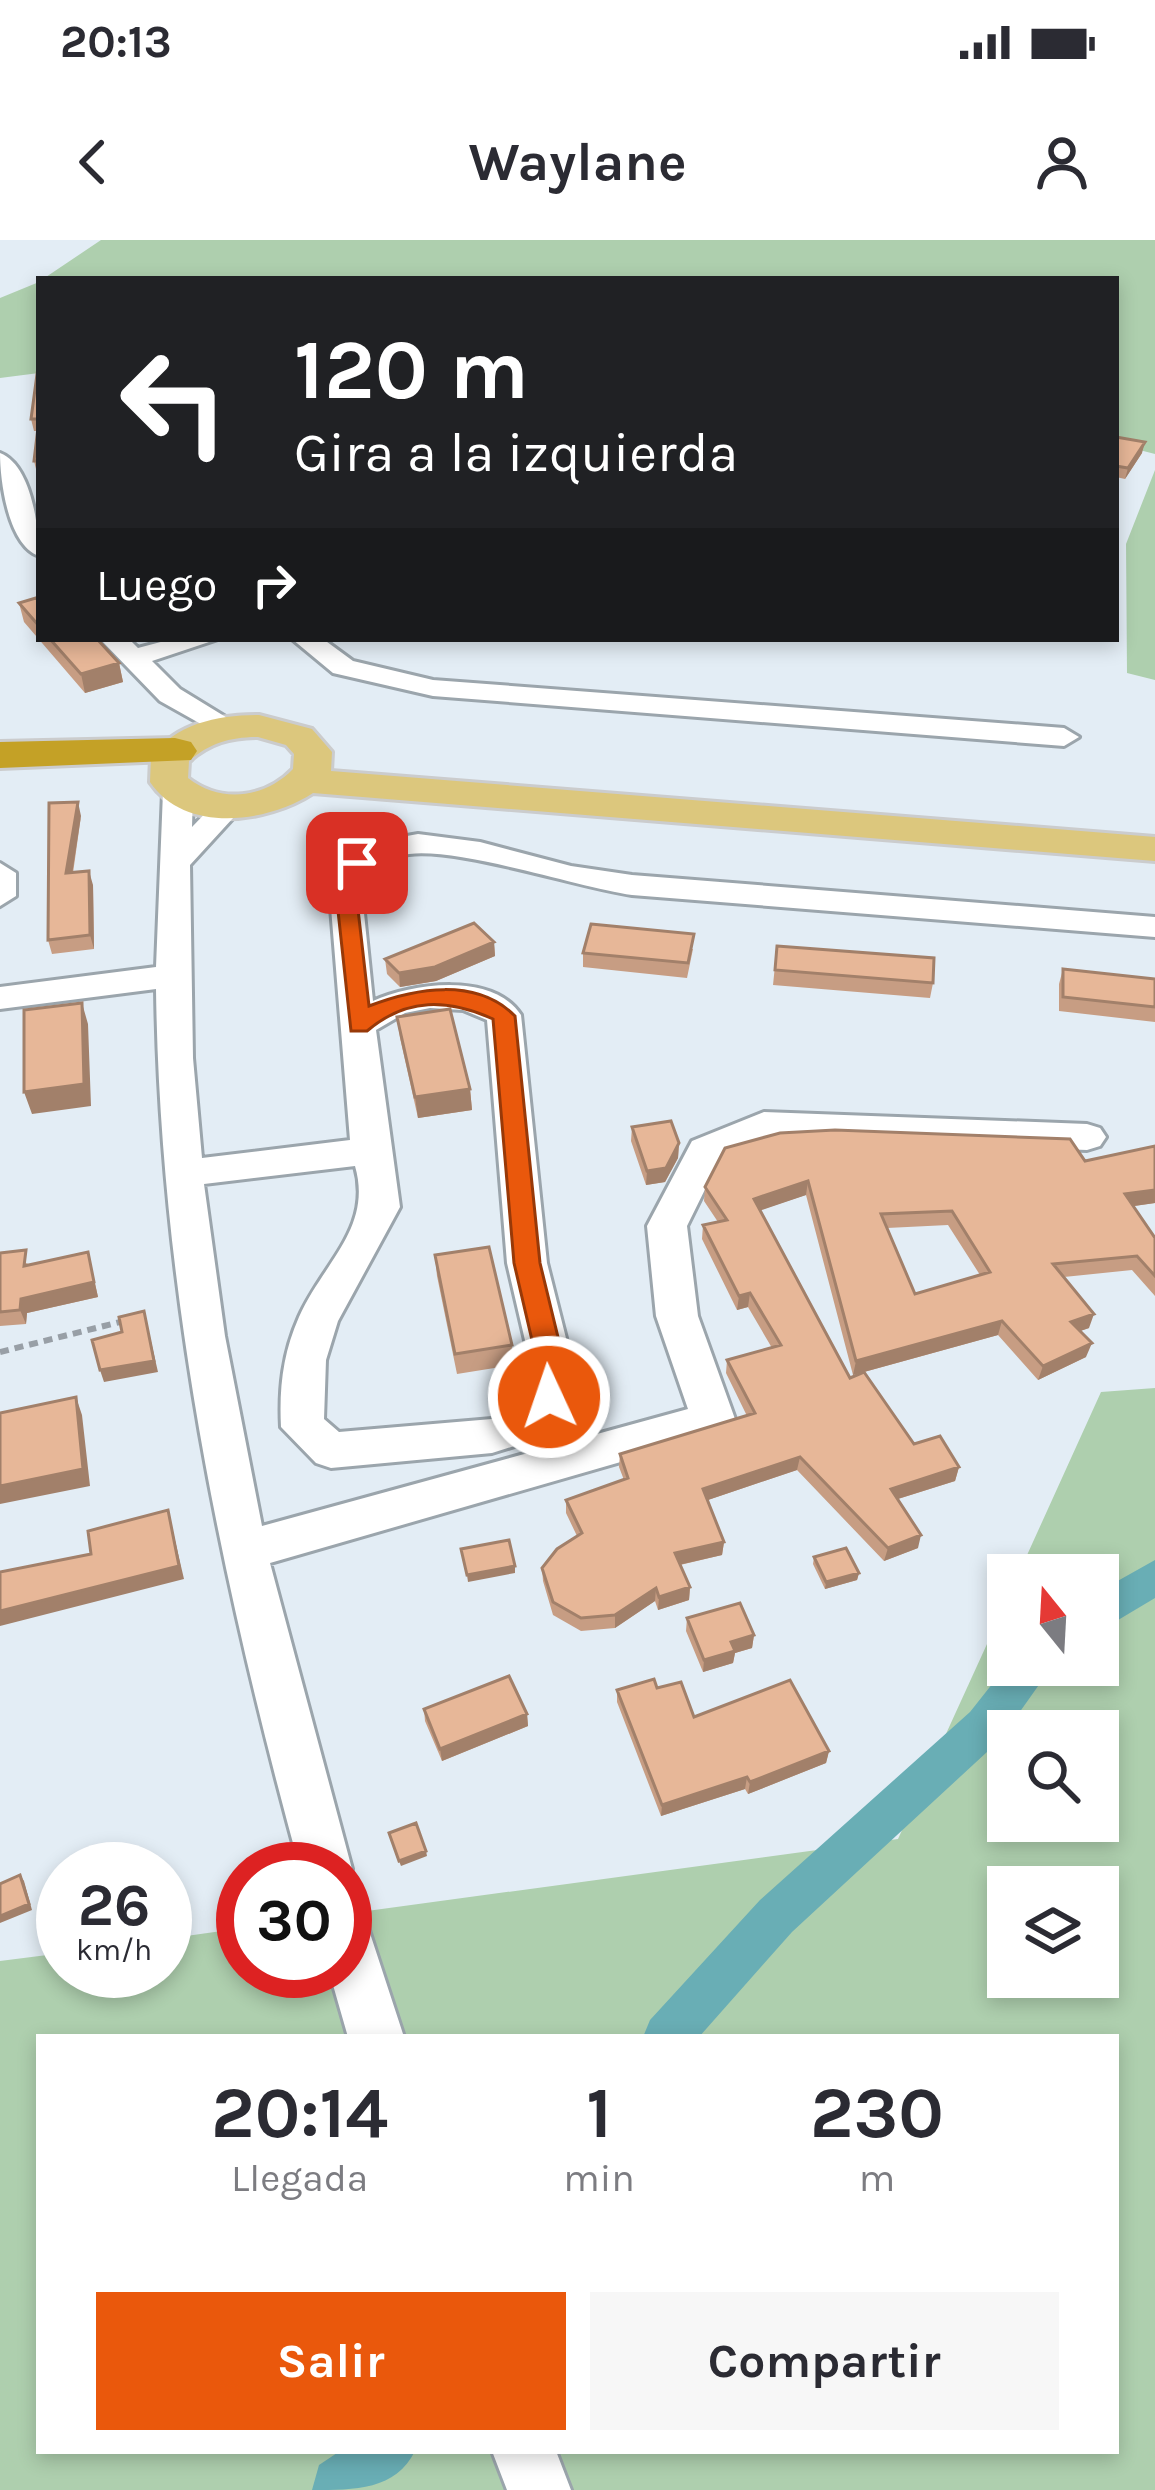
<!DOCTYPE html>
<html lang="es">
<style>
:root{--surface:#fff;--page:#f7f7f7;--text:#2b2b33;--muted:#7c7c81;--accent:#ea580c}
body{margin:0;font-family:Karla,sans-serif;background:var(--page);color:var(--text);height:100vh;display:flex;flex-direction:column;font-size:45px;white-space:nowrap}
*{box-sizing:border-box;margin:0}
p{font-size:39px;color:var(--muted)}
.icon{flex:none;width:66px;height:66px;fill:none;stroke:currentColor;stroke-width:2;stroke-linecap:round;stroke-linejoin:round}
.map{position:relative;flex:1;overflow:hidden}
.side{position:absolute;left:36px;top:1794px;width:1083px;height:420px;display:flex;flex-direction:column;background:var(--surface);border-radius:0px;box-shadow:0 6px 18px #0003}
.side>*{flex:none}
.hud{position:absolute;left:36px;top:36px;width:1083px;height:366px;border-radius:0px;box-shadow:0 6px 18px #0003;background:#202124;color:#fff;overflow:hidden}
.needle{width:78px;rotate:342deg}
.controls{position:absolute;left:987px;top:1314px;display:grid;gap:24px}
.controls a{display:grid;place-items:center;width:132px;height:132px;border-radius:0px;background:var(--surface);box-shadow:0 6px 18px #0003;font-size:60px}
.speed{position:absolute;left:36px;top:1602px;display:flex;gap:24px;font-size:60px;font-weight:700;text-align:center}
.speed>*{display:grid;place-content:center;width:156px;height:156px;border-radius:50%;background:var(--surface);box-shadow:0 6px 18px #0003;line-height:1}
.speed small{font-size:30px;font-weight:400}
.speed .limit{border:18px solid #d22;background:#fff;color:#111}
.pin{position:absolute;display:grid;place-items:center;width:102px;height:102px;color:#fff;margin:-51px;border-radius:24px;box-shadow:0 6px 18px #0006}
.me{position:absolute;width:132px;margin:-66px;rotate:357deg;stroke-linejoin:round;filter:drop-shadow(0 0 9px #0008)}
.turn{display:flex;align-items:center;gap:42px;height:252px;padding:0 60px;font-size:54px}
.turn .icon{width:156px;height:156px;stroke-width:2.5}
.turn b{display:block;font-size:84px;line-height:102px}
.then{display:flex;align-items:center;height:114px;padding:0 60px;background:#0003;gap:24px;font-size:45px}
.eta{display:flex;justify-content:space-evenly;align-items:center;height:204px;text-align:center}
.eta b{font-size:72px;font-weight:700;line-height:84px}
.button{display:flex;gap:24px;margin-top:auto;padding:24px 60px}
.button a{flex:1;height:138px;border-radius:0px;background:var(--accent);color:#fff;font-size:48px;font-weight:700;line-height:138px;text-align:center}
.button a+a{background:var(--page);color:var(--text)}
.status{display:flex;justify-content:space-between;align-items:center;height:84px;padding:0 60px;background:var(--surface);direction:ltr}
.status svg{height:33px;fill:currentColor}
header{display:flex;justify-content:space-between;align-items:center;height:156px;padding:0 60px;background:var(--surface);font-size:54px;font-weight:700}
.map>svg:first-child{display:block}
.green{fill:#aecfae;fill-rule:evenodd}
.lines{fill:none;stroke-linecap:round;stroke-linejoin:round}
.canal{fill:#69aeb5;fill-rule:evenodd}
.minor-casing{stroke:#9ba5ac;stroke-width:6}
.major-casing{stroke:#cbcccd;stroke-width:6}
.highway-casing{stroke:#cbcccd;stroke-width:6}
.path{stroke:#989fa6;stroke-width:6;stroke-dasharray:9 6;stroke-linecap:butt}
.minor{fill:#fff;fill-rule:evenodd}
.major{fill:#dcc77d;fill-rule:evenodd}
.highway{fill:#c4a126;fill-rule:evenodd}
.wall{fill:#c79d83;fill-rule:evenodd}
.shaded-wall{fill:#a2806a}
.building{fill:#e7b798;stroke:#a2806a;stroke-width:3;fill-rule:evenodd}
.route{fill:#ea580c;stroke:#983908;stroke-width:3}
</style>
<div class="status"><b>20:13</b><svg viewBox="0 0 49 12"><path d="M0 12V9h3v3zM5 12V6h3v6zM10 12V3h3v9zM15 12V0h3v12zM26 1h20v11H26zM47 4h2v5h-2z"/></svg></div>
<header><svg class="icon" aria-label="back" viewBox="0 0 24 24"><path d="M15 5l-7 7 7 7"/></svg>Waylane<svg class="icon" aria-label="person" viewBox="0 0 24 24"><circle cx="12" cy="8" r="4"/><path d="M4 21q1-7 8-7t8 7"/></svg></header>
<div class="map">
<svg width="1155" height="2250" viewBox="0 0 1155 2250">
<rect width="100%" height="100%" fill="#e3edf5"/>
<path class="green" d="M101 0H1155V214L1116 204V39H43Z
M39 42V133L0 138V58Z
M1155 230V440L1127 433 1126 304Z
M1155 1148V2250H0V1721L63 1713V1731H165V1699L243 1688V1731H345V1674L898 1599 1008 1358V1425H1098V1335H1018L1101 1152ZM1008 1491H1098V1581H1008ZM1008 1647H1098V1737H1008ZM39 1797H1116V2211H39Z"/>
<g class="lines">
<path class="canal" d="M1155 1320V1358L1098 1392V1352Z
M1008 1424 1053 1425 1000 1500 792 1692 699 1797H643L650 1780 760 1660 970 1472Z
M340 2211H415C396 2250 355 2250 312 2250L319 2225Z"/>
<defs>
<path id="minor" d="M0 213C31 225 39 286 39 316 8 305 0 241 0 213Z
M100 399H129L138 408 172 399H218L152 421 180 449 242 487 227 496 217 493 160 461Z
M292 399H323L353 421 433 440 1064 488 1079 497 1064 506 433 456 333 433Z
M178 543 193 552 192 587 218 560 229 557 244 566 190 625 193 818 202 918 350 900 329 643 354 614 379 601 418 594 480 602 571 626 632 635 1155 677V697L632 655C575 647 445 602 399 616 382 621 372 632 361 644L373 761C413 743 493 732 521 775L547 1023 573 1126 559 1192 492 1213 331 1228 316 1223 281 1187C279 1148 283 1113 299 1077 323 1023 373 988 355 926L204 944 225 1096 262 1286 688 1169 656 1076 647 986 692 901 764 872 1087 884 1100 888 1106 897 1100 906 1087 910 768 898 720 919 687 986 698 1076 735 1179 728 1191 270 1323 352 1629 345 1646V1629H300C221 1341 160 1048 156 749L0 769V747L156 727 163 552ZM430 768 463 770 487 780 507 1023 531 1126 524 1169 492 1179 339 1192 324 1179 326 1120 338 1081 400 967 376 790 405 773Z
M0 623 16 633V656L0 666Z
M345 1667 364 1675 404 1797H348L329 1731H345Z
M492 2211H556L571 2250H507Z"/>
<path id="major" d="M259 475 312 489 332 512 331 531 1155 597V621L313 553C267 583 185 594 150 542L151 518C175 483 219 475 259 475ZM258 497 286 505 294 514 293 529C265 558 221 564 188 538L189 521C210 503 230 497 258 497Z"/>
<path id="highway" d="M175 498 191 502 197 511 191 520 0 528V502Z"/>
</defs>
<use href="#minor" class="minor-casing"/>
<use href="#major" class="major-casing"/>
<use href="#highway" class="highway-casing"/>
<path class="path" d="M0 1112 124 1081"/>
<use href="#minor" class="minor"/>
<use href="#major" class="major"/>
<use href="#highway" class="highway"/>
</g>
<path class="wall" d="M39 127V233H37L34 221 37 191H34L31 179Z
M1116 197 1142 213 1125 239 1116 237Z
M39 357V399H97L119 423 123 442 85 453 24 382 19 363Z
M81 576 73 633 93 645 94 709 52 714 48 700Z
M494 702 495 716 436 741 400 747 387 734 385 719Z
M777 706 933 743 930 758 773 745Z
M693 709 687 738 583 727V713Z
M1063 729 1155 739V782L1059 771V744Z
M397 777 470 849 472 870 418 878 400 798Z
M632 887 679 903 678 918 665 942 646 945 631 901Z
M1155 906V963L1134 966 1155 998V1056L1132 1030 1064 1037 1089 1088 1080 1091 1086 1117 1038 1140 998 1095 864 1132 914 1204 959 1227 955 1241 898 1259 918 1308 884 1321 797 1230 708 1260 724 1302 722 1315 680 1325 690 1347 689 1360 658 1370 655 1361 615 1388 581 1391 553 1375 543 1341 542 1328 577 1296 566 1273V1260L624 1240 619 1227 620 1214 747 1176 726 1133 727 1120 772 1108 748 1067 737 1070 702 999 703 985 718 982 704 961 705 947 1085 921ZM806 955 853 1135 864 1132 850 1138 760 970ZM948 985 980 1035 915 1054 887 988Z
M88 1012 98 1057 27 1073 26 1084 0 1086V1013L31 1025Z
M435 1015 512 1105 513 1125 457 1134 437 1036Z
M814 1317 859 1333 857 1340 825 1349 813 1324Z
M687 1378 754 1395 752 1408 735 1413 733 1423 703 1432 686 1391Z
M657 1448 694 1477 829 1511 826 1523 748 1554 745 1549 661 1576 617 1462V1450Z
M424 1469 527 1474 528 1486 442 1521 425 1481Z"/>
<path class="shaded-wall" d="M1145 202 1142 213 1125 239 1128 228Z
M119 423 123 442 85 453 81 434Z
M78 562 81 576 70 648 66 633Z
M89 631 93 645 94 709 90 695Z
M494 702 495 716 436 741 400 747 399 733Z
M82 763 88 784 91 866 32 874 24 852Z
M470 849 472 870 418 878 415 857Z
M679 903 678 918 665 942 646 945 647 931Z
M808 941 806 955 753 973 754 959Z
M1155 950V963L1120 968 1125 954Z
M88 1012 98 1057 27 1073 26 1084 20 1070 21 1059Z
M750 1053 748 1067 737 1070 739 1056Z
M144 1071 158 1132 104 1142 100 1130Z
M1094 1074 1089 1088 1066 1096 1071 1082Z
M1002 1081 998 1095 853 1135 856 1121Z
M1092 1103 1086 1117 1038 1140 1043 1126Z
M76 1157 82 1175 90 1246 0 1264V1246Z
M800 1217 797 1230 702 1262 703 1249Z
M959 1227 955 1241 888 1262 891 1249Z
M168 1270 184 1339 0 1386V1371Z
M921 1295 918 1308 884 1321 888 1308Z
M724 1302 722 1315 674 1326 675 1313Z
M515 1326V1333L468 1342 467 1335Z
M859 1333 857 1340 825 1349 826 1342Z
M690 1347 689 1360 658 1370 659 1357Z
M656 1348 655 1361 615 1388V1375Z
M754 1395 752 1408 735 1413 733 1423 703 1432 704 1420 731 1402Z
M527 1474 528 1486 442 1521 440 1509Z
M829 1511 826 1523 748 1554 750 1542Z
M747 1537 745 1549 661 1576 662 1565Z
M426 1611 427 1616 401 1626 399 1621Z
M20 1635 24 1641 32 1670 0 1683V1676Z"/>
<path class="building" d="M38 127H39V221H34L39 179H31Z
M1116 197 1145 202 1128 228 1116 226Z
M39 357V386L19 363Z
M50 399H97L119 423 81 434Z
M78 562 66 633 89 631 90 695 48 700 49 563Z
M474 683 494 702 435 727 399 733 385 719Z
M591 684 694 694 688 723 583 713Z
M777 706 934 718 933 743 775 730Z
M1063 729 1155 739V767L1063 757Z
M82 763 84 844 24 852V770Z
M450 769 470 849 415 857 397 777Z
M671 881 679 903 666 928 647 931 632 887Z
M835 890 1070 899 1085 921 1155 906V950L1125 954 1155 998V1036L1137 1016 1053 1024 1094 1074 1071 1082 1092 1103 1043 1126 1002 1081 856 1121 808 941 754 959 850 1138 864 1132 914 1204 940 1196 959 1227 891 1249 921 1295 888 1308 800 1217 703 1249 724 1302 675 1313 690 1347 659 1357 656 1348 615 1375 581 1378 553 1362 542 1328 557 1309 582 1293 566 1260 628 1238 620 1214 755 1173 727 1120 781 1105 750 1053 739 1056 703 985 727 980 705 947 725 908 780 893ZM952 971 990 1032 915 1054 881 974Z
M489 1007 512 1105 455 1114 435 1015Z
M26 1010 24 1026 88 1012 94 1042 21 1059 20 1070 0 1072V1013Z
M144 1071 154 1121 100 1130 92 1100 122 1092 119 1077Z
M76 1157 83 1229 0 1246V1173Z
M168 1270 179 1326 0 1371V1332L91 1314 88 1291Z
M509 1300 515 1326 467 1335 461 1309Z
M846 1308 859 1333 826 1342 814 1317Z
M740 1363 754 1395 731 1402 735 1411 704 1420 687 1378Z
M509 1436 527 1474 440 1509 424 1469Z
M654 1439 657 1448 681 1442 694 1477 790 1440 829 1511 750 1542 747 1537 662 1565 617 1450Z
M416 1583 426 1611 399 1621 389 1593Z
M20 1635 29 1664 0 1676V1644Z"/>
<path class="route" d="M350 619 368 623 355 643 369 766C415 748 476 737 515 776L540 1023 565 1126 559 1165H539L538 1126 514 1023 493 779C448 759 407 757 367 791H351L335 643Z"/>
</svg>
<div class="controls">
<a><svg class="needle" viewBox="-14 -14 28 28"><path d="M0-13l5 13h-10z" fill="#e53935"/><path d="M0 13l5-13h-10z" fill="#7c7c81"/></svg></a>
<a><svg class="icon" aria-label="search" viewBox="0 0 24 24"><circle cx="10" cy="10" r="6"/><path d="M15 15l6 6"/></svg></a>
<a><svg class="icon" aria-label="layers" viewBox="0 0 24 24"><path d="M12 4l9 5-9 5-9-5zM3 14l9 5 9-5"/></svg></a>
</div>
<div class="speed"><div>26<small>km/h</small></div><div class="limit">30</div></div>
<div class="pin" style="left:357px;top:623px;background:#d93025"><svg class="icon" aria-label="arrive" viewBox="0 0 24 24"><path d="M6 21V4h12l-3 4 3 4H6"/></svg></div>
<svg class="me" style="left:549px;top:1157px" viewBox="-20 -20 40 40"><circle r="17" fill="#ea580c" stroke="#fff" stroke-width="3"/><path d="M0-11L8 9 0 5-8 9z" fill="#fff"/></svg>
<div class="hud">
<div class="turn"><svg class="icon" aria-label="left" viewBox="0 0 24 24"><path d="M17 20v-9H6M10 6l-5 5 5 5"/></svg><div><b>120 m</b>Gira a la izquierda</div></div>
<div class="then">Luego<svg class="icon" aria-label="right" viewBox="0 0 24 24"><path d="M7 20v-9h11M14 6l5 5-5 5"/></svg></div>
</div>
<section class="side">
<div class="eta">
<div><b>20:14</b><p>Llegada</p></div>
<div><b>1</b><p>min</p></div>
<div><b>230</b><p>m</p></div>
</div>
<div class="button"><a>Salir</a><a>Compartir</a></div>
</section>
</div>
